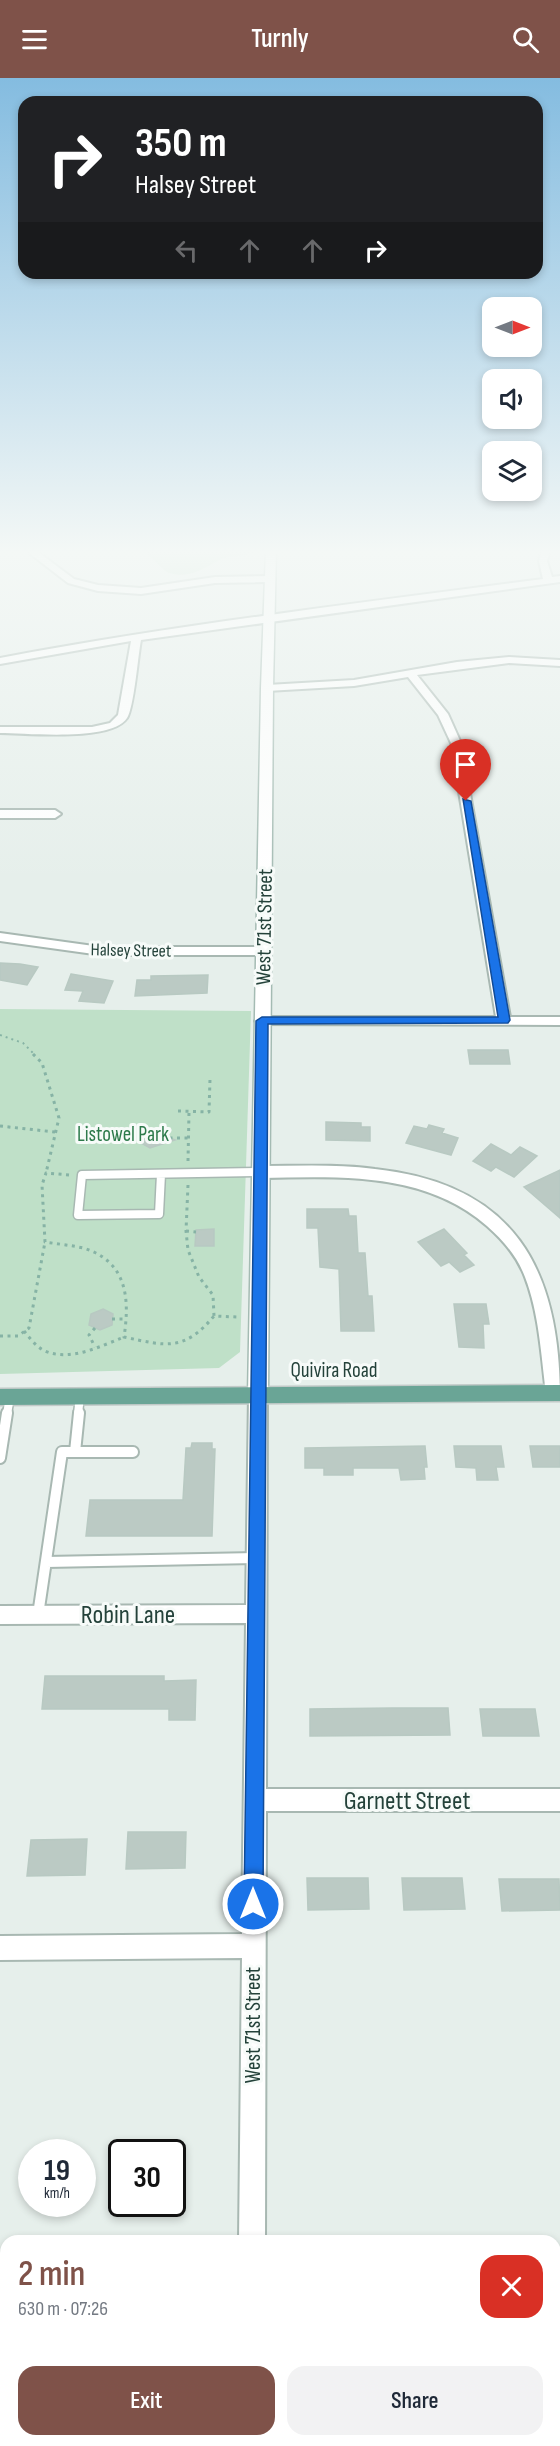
<!DOCTYPE html>
<meta charset="utf-8">
<style>
:root{--surface:#fff;--page:#f2f2f3;--text:#1f2937;--muted:#747a83;--accent:#7f5249}
body{margin:0;font-family:"Sofia Sans Condensed",sans-serif;background:var(--page);color:var(--text);height:100vh;display:flex;flex-direction:column;font-size:22px;white-space:nowrap}
*{box-sizing:border-box;margin:0}
p{font-size:20px;color:var(--muted)}
.icon{flex:none;width:33px;height:33px;fill:none;stroke:currentColor;stroke-width:2;stroke-linecap:round;stroke-linejoin:round}
.map{position:relative;flex:1;overflow:hidden}
.drawer{position:absolute;left:0px;top:2157px;width:561px;height:212px;display:flex;flex-direction:column;background:var(--surface);border-radius:18px 18px 0 0;box-shadow:0 3px 9px #0003}
.drawer>*{flex:none}
.banner{position:absolute;left:18px;top:18px;width:525px;height:183px;border-radius:18px;box-shadow:0 3px 9px #0003;background:#202124;color:#fff;overflow:hidden}
.needle{width:39px;rotate:90deg}
.tools{position:absolute;left:482px;top:219px;display:grid;gap:12px}
.tools a{display:grid;place-items:center;width:60px;height:60px;border-radius:12px;background:var(--surface);box-shadow:0 3px 9px #0003;font-size:30px}
.speed{position:absolute;left:18px;top:2061px;display:flex;gap:12px;font-size:30px;font-weight:700;text-align:center}
.speed>*{display:grid;place-content:center;width:78px;height:78px;border-radius:50%;background:var(--surface);box-shadow:0 3px 9px #0003;line-height:1}
.speed small{font-size:15px;font-weight:400}
.speed .limit{border:3px solid #111;border-radius:9px;background:#fff;color:#111}
.pin{position:absolute;display:grid;place-items:center;width:51px;height:51px;color:#fff;margin:-62px -26px;border-radius:50% 50% 50% 0;rotate:-45deg;box-shadow:0 0 6px #0007}
.pin .icon{rotate:45deg}
.me{position:absolute;width:66px;margin:-33px;rotate:0deg;stroke-linejoin:round;filter:drop-shadow(0 0 4px #0008)}
.turn{display:flex;align-items:center;gap:21px;height:126px;padding:0 18px;font-size:27px}
.turn .icon{width:78px;height:78px;stroke-width:2.5}
.turn b{display:block;font-size:42px;line-height:51px}
.lanes{display:flex;align-items:center;height:57px;padding:0 18px;background:#0003;justify-content:center;gap:30px;direction:ltr}
.lanes .off{opacity:.35}
.round{display:grid;place-items:center;flex:none;width:63px;height:63px;border-radius:18px;background:var(--page)}
.summary{display:flex;align-items:center;justify-content:space-between;height:102px;padding:0 18px}
h1{font-size:36px;font-weight:600;line-height:45px;color:var(--accent)}
.action{display:flex;gap:12px;margin-top:auto;padding:12px 18px}
.action a{flex:1;height:69px;border-radius:18px;background:var(--accent);color:#fff;font-size:24px;font-weight:600;line-height:69px;text-align:center}
.action a+a{background:var(--page);color:var(--text)}
header{display:flex;justify-content:space-between;align-items:center;height:78px;padding:0 18px;background:var(--accent);color:#fff;font-size:27px;font-weight:600}
.map>svg:first-child{display:block}
.green{fill:#bfe0c8}
.building{fill:#bbcac4;stroke:#b8c9c2;stroke-width:1.5}
.lines{fill:none;stroke-linecap:round;stroke-linejoin:round}
.lane-far1-casing{stroke:#a8b8b2;stroke-width:11}
.lane-casing{stroke:#a8b8b2;stroke-width:14}
.street-casing{stroke:#a8b8b2;stroke-width:4}
.secondary-casing{stroke:#a4bbb3;stroke-width:3}
.primary-casing{stroke:#c2cac8;stroke-width:3}
.path-far1{stroke:#86b3a5;stroke-width:2;stroke-dasharray:2 4;stroke-linecap:butt}
.path{stroke:#86b3a5;stroke-width:3;stroke-dasharray:3 4.5;stroke-linecap:butt}
.lane-far1{stroke:#fff;stroke-width:8}
.lane{stroke:#fff;stroke-width:10}
.street{fill:#fff;fill-rule:evenodd}
.secondary{fill:#fff;fill-rule:evenodd}
.primary{fill:#6aa596;fill-rule:evenodd}
.route{fill:#1a73e8;stroke:#114b97;stroke-width:1.5}
.labels{text-anchor:middle;stroke-width:6;stroke-linejoin:round;paint-order:stroke}
.far-street-label{font-size:18px;fill:#24423a;stroke:#f7fbf9}
.street-label{font-size:21px;fill:#24423a;stroke:#f7fbf9}
.park-label{font-size:21px;fill:#2d7a4b;stroke:#f7fbf9}
.near-street-label{font-size:26px;fill:#24423a;stroke:#f7fbf9}
</style>
<header><svg class="icon" aria-label="menu" viewBox="0 0 24 24"><path d="M4 6h16M4 12h16M4 18h16"/></svg>Turnly<svg class="icon" aria-label="search" viewBox="0 0 24 24"><circle cx="10" cy="10" r="6"/><path d="M15 15l6 6"/></svg></header>
<div class="map">
<svg width="560" height="2368" viewBox="0 0 560 2368">
<rect width="100%" height="100%" fill="#e6efeb"/>
<path class="green" d="M138 471H258C247 481 231 476 219 482 204 491 185 502 167 494 159 490 153 477 138 471Z
M0 931 251 933 240 1274 219 1290 0 1296Z"/>
<path class="building" d="M0 885 20 886 38 889 27 907 0 902Z
M71 896 113 903 104 925 79 923 83 913 65 912Z
M208 897 207 915 135 918 137 902H151V898Z
M468 972H508L510 986H470Z
M326 1044 361 1045V1049H370V1063L326 1062Z
M429 1047 444 1051 442 1055 458 1060 451 1077 406 1065 414 1048 427 1051Z
M152 1053 175 1062 150 1070 132 1060Z
M491 1066 511 1077 520 1069 537 1078 514 1099 496 1089 491 1093 473 1083Z
M560 1092V1140L524 1109Z
M307 1131H348L349 1138H356L358 1175H365L368 1218H372L374 1253H341L339 1191 320 1189 318 1150H307Z
M214 1151V1168H195L196 1152Z
M444 1151 467 1175 464 1177 474 1187 460 1194 449 1184 441 1188 418 1164Z
M454 1226H486L489 1246H483L484 1270 459 1269Z
M103 1231 113 1236 112 1247 100 1252 89 1247 91 1236Z
M192 1365H212V1371H215L212 1458H86L90 1422H183L186 1370H191Z
M425 1368 427 1389H424L425 1401 401 1402 399 1390H353V1397H324V1390H305V1370Z
M454 1368H501L504 1389H496L498 1402H477L476 1390 456 1389Z
M530 1368H560V1389H533Z
M45 1598H164V1603L196 1602 195 1642H169V1631H42Z
M392 1630H448L450 1657 310 1658V1631Z
M480 1631H535L539 1658H483Z
M128 1754H186L185 1790 126 1791Z
M87 1761 85 1797 27 1798 31 1762Z
M307 1800H368L369 1831 308 1832Z
M402 1800H462L465 1831 404 1832Z
M499 1801H559L560 1832 502 1833Z"/>
<g class="lines">
<defs>
<path id="lane-far1" d="M161 1096 159 1136 78 1137 82 1097 261 1094
M7 1336 10 1319
M78 1336 80 1318"/>
<path id="lane" d="M79 1335 75 1374H133
M0 1380 7 1335
M46 1484 256 1480
M38 1537 62 1374H75"/>
<path id="street" d="M24 471H34L74 501 98 507 141 510 215 499 270 498 275 501 270 504 215 505 141 516 98 513 68 505Z
M542 471H550L547 483 552 499 560 498V504L141 562C138 577 134 630 127 640 111 664 28 655 0 655V649H92L110 645 118 637 131 563 0 586V580C180 546 362 525 543 501L539 483Z
M509 579 560 582V588L509 585 417 597 448 636 461 665 510 939H560V947L257 946 255 943 257 940 262 939H496L451 665 438 637 408 599 354 608 267 613 262 610 267 607 354 602 457 584Z
M0 732H55L61 736 55 740H0Z
M0 855 101 869H264L271 873 264 877H101L0 863Z
M261 1088C299 1088 337 1086 375 1091 514 1106 560 1190 560 1321L555 1322 549 1320 546 1315C541 1276 539 1235 525 1199 517 1178 503 1162 487 1148 424 1093 339 1099 261 1100L256 1098 253 1094 256 1090Z
M258 1310 264 1312 267 1317 266 1711H560V1733H266L265 2163H239L242 1880 0 1882V1858L242 1856 246 1545 0 1546V1528L246 1527 249 1317 252 1312Z
M0 2329H6V2357H0Z
M236 2362H266V2368H236Z"/>
<path id="secondary" d="M266 471H276L273 610 268 1317 265 1323 258 1325 251 1323 248 1317 261 610Z"/>
<path id="primary" d="M560 1307V1323L0 1327V1311Z"/>
</defs>
<use href="#lane-far1" class="lane-far1-casing"/>
<use href="#lane" class="lane-casing"/>
<use href="#street" class="street-casing"/>
<use href="#secondary" class="secondary-casing"/>
<use href="#primary" class="primary-casing"/>
<path class="path-far1" d="M0 957 23 965 35 977"/>
<path class="path" d="M33 976 42 985 59 1040 46 1095
M178 1033 209 1034 210 1001H207
M0 1048 55 1054
M162 1060H188
M188 1083 189 1034
M69 1097 46 1095 42 1107 45 1164C57 1166 70 1167 83 1170 127 1183 130 1220 124 1259 166 1268 184 1274 214 1238
M188 1107 186 1153 188 1172 199 1199 213 1217 214 1238 237 1239
M186 1153 196 1154
M112 1241H127
M95 1250 89 1257 95 1269
M24 1253C30 1260 36 1269 45 1273 70 1284 101 1268 124 1259
M0 1258H18L29 1250 45 1164"/>
<use href="#lane-far1" class="lane-far1"/>
<use href="#lane" class="lane"/>
<use href="#street" class="street"/>
<use href="#secondary" class="secondary"/>
<use href="#primary" class="primary"/>
</g>
<linearGradient id="sky" x2="0" y2="1"><stop stop-color="#84bce0"/><stop offset="0.59" stop-color="#f4f8f6"/><stop offset="1" stop-color="#f4f8f6" stop-opacity="0"/></linearGradient>
<rect width="560" height="803" fill="url(#sky)"/>
<path class="route" d="M463 721 471 723 510 942 508 945 268 946 263 1826 260 1833 253 1836 247 1833 244 1826 256 943 262 939H498Z"/>
<g class="labels">
<g class="far-street-label">
<text transform="translate(131 872) rotate(1)" y="6">Halsey Street</text>
</g>
<g class="street-label">
<text transform="translate(264 849) rotate(-89)" y="7">West 71st Street</text>
<text x="334" y="1299">Quivira Road</text>
<text transform="translate(253 1947) rotate(-90)" y="7">West 71st Street</text>
</g>
<g class="park-label">
<text x="123" y="1063">Listowel Park</text>
</g>
<g class="near-street-label">
<text x="128" y="1545">Robin Lane</text>
<text x="407" y="1731">Garnett Street</text>
</g>
</g>
</svg>
<div class="tools">
<a><svg class="needle" viewBox="-14 -14 28 28"><path d="M0-13l5 13h-10z" fill="#e53935"/><path d="M0 13l5-13h-10z" fill="#747a83"/></svg></a>
<a><svg class="icon" aria-label="sound" viewBox="0 0 24 24"><path d="M4 9h4l5-4v14l-5-4H4zM17 9q2 3 0 6"/></svg></a>
<a><svg class="icon" aria-label="layers" viewBox="0 0 24 24"><path d="M12 4l9 5-9 5-9-5zM3 14l9 5 9-5"/></svg></a>
</div>
<div class="speed"><div>19<small>km/h</small></div><div class="limit">30</div></div>
<div class="pin" style="left:466px;top:723px;background:#d93025"><svg class="icon" aria-label="arrive" viewBox="0 0 24 24"><path d="M6 21V4h12l-3 4 3 4H6"/></svg></div>
<svg class="me" style="left:253px;top:1826px" viewBox="-20 -20 40 40"><circle r="17" fill="#1a73e8" stroke="#fff" stroke-width="3"/><path d="M0-11L8 9 0 5-8 9z" fill="#fff"/></svg>
<div class="banner">
<div class="turn"><svg class="icon" aria-label="right" viewBox="0 0 24 24"><path d="M7 20v-9h11M14 6l5 5-5 5"/></svg><div><b>350 m</b>Halsey Street</div></div>
<div class="lanes"><svg class="icon off" aria-label="left" viewBox="0 0 24 24"><path d="M17 20v-9H6M10 6l-5 5 5 5"/></svg><svg class="icon off" aria-label="ahead" viewBox="0 0 24 24"><path d="M12 20V5M6 11l6-6 6 6"/></svg><svg class="icon off" aria-label="ahead" viewBox="0 0 24 24"><path d="M12 20V5M6 11l6-6 6 6"/></svg><svg class="icon" aria-label="right" viewBox="0 0 24 24"><path d="M7 20v-9h11M14 6l5 5-5 5"/></svg></div>
</div>
<section class="drawer">
<div class="summary"><div><h1>2 min</h1><p>630 m · 07:26</p></div><a class="round" style="background:#d93025;color:#fff"><svg class="icon" aria-label="close" viewBox="0 0 24 24"><path d="M6 6l12 12M18 6L6 18"/></svg></a></div>
<div class="action"><a>Exit</a><a>Share</a></div>
</section>
</div>
